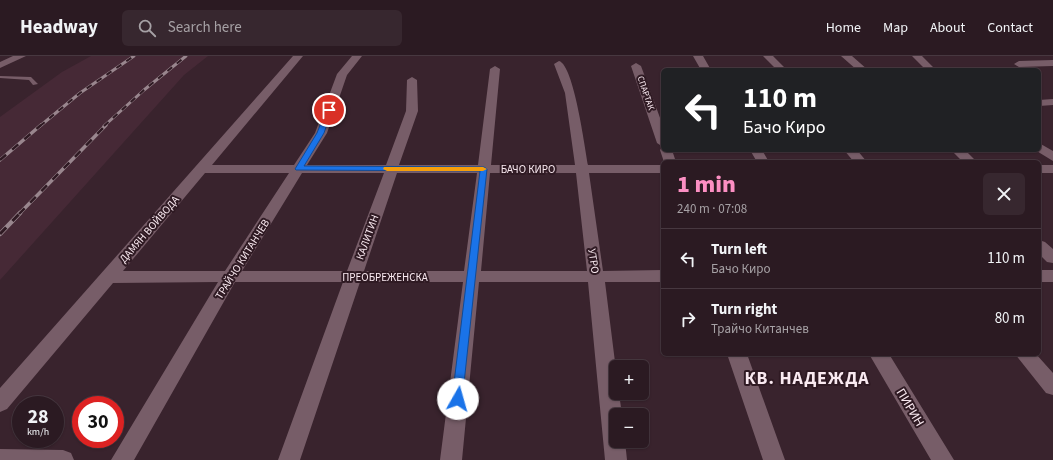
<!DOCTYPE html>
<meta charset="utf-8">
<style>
:root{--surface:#2b1a22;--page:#37272f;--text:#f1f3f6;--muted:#a6a1a5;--line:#473840;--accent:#fc8fc3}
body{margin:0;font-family:"Source Sans 3",sans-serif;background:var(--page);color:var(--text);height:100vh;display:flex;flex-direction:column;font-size:15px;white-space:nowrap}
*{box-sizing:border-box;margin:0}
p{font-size:13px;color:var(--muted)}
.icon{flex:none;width:22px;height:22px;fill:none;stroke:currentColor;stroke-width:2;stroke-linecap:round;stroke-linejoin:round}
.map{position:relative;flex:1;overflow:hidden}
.sheet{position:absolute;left:661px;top:104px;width:380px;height:196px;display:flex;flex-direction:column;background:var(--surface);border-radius:6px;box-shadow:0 1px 3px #0004,0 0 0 1px var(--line)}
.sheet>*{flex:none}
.banner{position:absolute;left:661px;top:12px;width:380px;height:84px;border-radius:6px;box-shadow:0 1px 3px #0004,0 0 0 1px var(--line);background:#202124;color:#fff;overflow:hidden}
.buttons{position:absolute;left:609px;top:304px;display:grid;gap:8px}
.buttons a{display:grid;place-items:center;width:40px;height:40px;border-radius:6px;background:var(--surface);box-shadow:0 1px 3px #0004,0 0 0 1px var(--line);font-size:20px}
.speed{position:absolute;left:12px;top:340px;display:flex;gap:8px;font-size:20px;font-weight:700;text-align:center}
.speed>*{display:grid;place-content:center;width:52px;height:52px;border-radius:50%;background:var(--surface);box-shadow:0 1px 3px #0004,0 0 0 1px var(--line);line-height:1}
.speed small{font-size:10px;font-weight:400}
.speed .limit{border:6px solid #d22;background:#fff;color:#111}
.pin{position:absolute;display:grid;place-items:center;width:34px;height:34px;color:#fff;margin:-17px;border:2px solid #fff;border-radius:50%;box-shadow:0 1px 4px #0007}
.me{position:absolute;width:44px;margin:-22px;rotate:7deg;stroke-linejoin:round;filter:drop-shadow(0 0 3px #0008)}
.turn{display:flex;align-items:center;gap:14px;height:84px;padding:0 16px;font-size:18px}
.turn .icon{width:52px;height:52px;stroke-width:2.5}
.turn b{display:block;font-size:28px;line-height:34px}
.round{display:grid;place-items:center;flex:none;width:42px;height:42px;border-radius:6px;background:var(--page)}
.headline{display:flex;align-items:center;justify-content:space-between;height:68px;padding:0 16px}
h1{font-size:24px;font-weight:800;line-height:30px;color:var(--accent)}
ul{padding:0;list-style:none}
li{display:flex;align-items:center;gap:12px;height:60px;padding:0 16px;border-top:1px solid var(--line)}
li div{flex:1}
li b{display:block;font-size:15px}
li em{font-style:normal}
header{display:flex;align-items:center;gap:24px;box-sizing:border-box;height:56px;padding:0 20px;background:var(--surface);border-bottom:1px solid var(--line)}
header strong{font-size:19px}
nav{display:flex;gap:22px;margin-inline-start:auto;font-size:14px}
.search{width:280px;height:36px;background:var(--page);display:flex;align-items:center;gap:10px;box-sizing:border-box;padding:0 14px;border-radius:6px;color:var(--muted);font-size:15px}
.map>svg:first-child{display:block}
.built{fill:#462936}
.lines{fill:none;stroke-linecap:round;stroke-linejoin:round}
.lane{fill:#775d68;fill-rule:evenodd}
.street{fill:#775d68;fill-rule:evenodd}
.rail-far2-casing{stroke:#99868e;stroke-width:3}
.rail-far1-casing{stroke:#99868e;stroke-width:3.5}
.rail-casing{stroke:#99868e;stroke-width:4.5}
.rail-far2{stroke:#2f1a23;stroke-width:2;stroke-dasharray:6;stroke-linecap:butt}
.rail-far1{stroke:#2f1a23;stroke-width:2.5;stroke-dasharray:8;stroke-linecap:butt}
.rail{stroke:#2f1a23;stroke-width:3;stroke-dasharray:9;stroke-linecap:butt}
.route{fill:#1a73e8;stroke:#114b97}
.slow{fill:#f59e0b}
.labels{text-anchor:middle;stroke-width:4;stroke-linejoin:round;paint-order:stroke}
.far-street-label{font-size:9px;fill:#f9e9f0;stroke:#2f1a23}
.street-label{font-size:11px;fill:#f9e9f0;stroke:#2f1a23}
.near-street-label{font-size:13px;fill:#f9e9f0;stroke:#2f1a23}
.near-district-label{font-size:18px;font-weight:bold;letter-spacing:1px;fill:#f9e9f0;stroke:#2f1a23}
</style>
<header>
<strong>Headway</strong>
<div class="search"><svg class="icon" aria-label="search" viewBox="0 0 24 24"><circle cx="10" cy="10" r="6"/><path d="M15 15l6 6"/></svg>Search here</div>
<nav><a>Home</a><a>Map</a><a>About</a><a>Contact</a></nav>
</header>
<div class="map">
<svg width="1053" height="404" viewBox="0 0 1053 404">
<rect width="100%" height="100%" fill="#39232d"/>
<path class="built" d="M91 0H208L184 19 0 224V61L62 16Z"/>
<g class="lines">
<path class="lane" d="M0 20 31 21 38 28 33 29 29 24 0 22Z"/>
<path class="street" d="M13 0H26L0 12V6Z
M293 0H303L212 109H294L315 77 337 18 352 0H362L347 19 327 77 307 109H386L406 55 407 24 412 21 417 24 418 55 399 109H478L490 13 495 10 500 13 491 109H575L565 37 554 8 559 5C574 9 585 93 588 109H663V117H589L603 215 663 214V226H605L616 314V337H619L622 359H616V385H625L627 404H605L588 226H479L462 404H440L463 226H360L300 404H278L343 226H235L134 404H111L218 226 113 227 7 353 0 356V332ZM205 117H289L225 215H123ZM302 117H384L347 215H242ZM397 117H477L464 215H364ZM490 117H576L587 215H481Z
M693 0H703L711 14H701Z
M763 0H773L787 14H777Z
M841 0H852L868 14H857Z
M912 0H922L936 14H926Z
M1053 4V10L1019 11 1014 8 1019 5Z
M636 7 641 10 663 70V91L657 87 631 10Z
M1053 43V49L1039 50V44Z
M1039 87 1053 95V105L1035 94H1039Z
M662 91 663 94H672L676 106H664L660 94Z
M750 94H762L769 106H757Z
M844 94H857L867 106H854Z
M951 94H965L977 106H963Z
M1039 109H1053V117H1039Z
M1039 184 1045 186 1053 193V207L1047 206 1039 198Z
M1039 214H1053V226H1039Z
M727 298H747L785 404H763Z
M869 298H889L954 404H931Z
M1015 298H1036L1053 317V339L1046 337Z
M0 393 63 394 71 397 74 404H0Z"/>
<defs>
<path id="rail-far2" d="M40 70 80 37 134 0
M104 70 144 34 186 0"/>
<path id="rail-far1" d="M0 104 41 69
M19 158 106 69"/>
<path id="rail" d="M0 178 20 157"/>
</defs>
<use href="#rail-far2" class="rail-far2-casing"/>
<use href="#rail-far1" class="rail-far1-casing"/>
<use href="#rail" class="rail-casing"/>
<use href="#rail-far2" class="rail-far2"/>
<use href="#rail-far1" class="rail-far1"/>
<use href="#rail" class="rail"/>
</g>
<path class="route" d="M329 52 332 54 324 77 304 110 484 111 487 113 462 346 458 348 454 346 452 343 480 115 296 114 295 113 317 77 326 54Z"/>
<path class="slow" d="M384 111H483L487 113 483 115H387L383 113Z"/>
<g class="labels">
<g class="far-street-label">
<text transform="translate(646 37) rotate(71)" y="3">СПАРТАК</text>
</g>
<g class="street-label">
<text x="528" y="117">БАЧО КИРО</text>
<text transform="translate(149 173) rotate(-49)" y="4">ДАМЯН ВОЙВОДА</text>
<text transform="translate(367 181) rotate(-70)" y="4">КАЛИТИН</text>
<text transform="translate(242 203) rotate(-58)" y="4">ТРАЙЧО КИТАНЧЕВ</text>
<text transform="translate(594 205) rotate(82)" y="4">УТРО</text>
<text x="385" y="225">ПРЕОБРЕЖЕНСКА</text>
</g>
<g class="near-street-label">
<text transform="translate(911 351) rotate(59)" y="5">ПИРИН</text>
</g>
<g class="near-district-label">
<text x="807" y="328">КВ. НАДЕЖДА</text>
</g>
</g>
</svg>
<div class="buttons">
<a>+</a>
<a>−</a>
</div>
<div class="speed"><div>28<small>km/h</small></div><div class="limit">30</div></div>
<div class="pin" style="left:329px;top:54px;background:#d93025"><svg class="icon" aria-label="arrive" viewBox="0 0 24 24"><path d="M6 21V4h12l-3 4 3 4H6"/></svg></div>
<svg class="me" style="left:458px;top:343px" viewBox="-20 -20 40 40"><circle r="19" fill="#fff"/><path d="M0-13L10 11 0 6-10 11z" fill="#1a73e8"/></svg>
<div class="banner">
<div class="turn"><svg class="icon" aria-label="left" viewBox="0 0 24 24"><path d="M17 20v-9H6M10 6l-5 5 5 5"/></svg><div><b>110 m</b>Бачо Киро</div></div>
</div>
<section class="sheet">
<div class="headline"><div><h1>1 min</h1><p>240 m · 07:08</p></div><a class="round"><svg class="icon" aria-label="close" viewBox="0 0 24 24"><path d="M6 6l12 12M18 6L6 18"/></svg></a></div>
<ul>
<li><svg class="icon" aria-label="left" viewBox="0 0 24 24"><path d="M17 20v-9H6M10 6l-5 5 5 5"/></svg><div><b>Turn left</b><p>Бачо Киро</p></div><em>110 m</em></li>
<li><svg class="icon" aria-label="right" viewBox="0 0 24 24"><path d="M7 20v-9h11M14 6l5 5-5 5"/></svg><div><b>Turn right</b><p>Трайчо Китанчев</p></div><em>80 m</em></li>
</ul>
</section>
</div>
